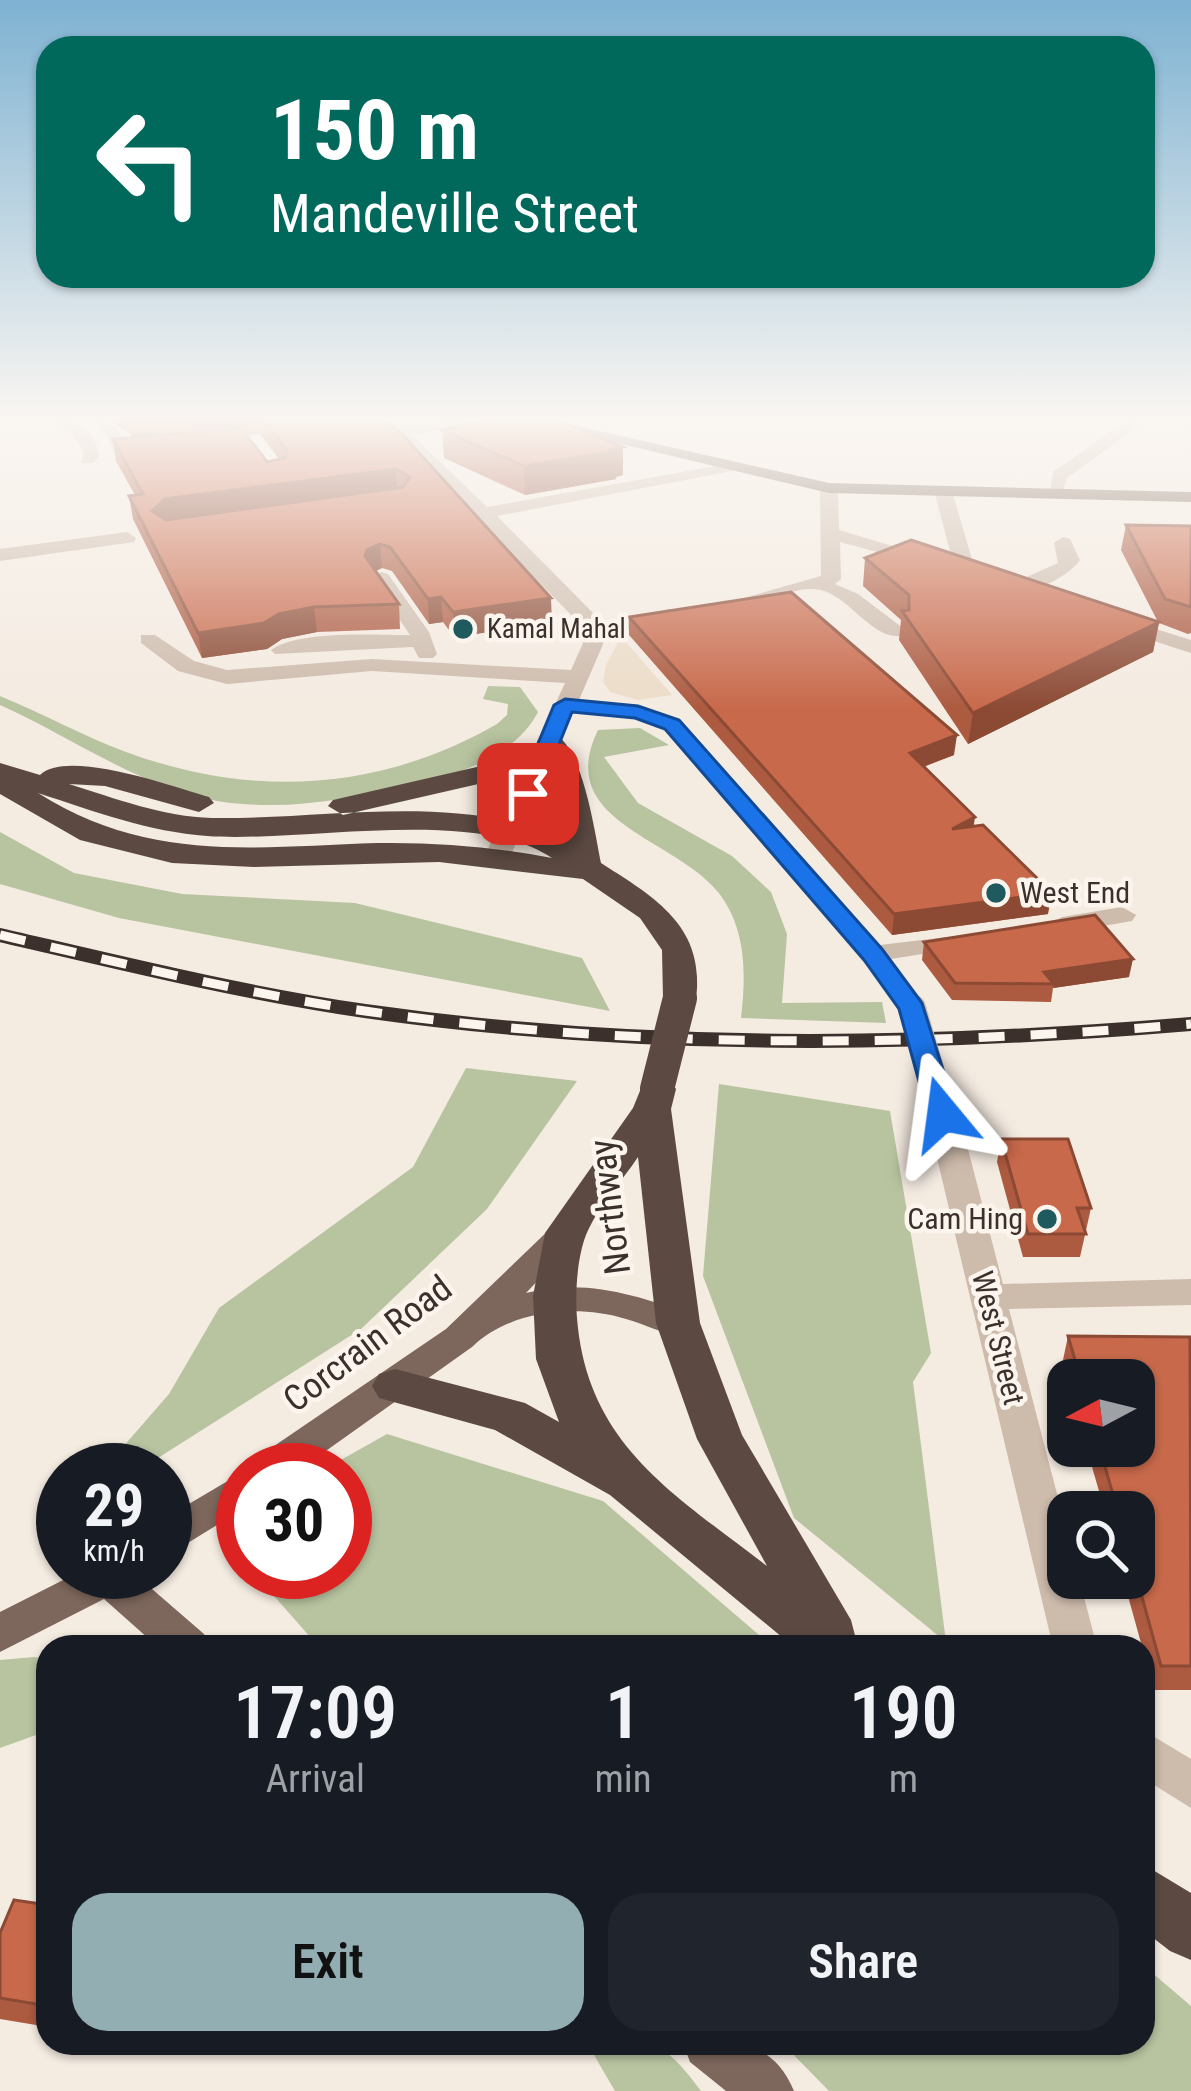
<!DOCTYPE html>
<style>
:root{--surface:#171b24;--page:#20242c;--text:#f1f3f6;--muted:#9ea1a6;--accent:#92aeb2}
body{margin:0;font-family:"Roboto Condensed",sans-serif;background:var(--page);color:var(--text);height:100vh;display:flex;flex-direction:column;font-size:45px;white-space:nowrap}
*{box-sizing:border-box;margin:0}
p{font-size:39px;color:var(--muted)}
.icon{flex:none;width:66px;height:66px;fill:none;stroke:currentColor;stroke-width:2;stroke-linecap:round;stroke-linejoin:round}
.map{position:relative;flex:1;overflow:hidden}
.details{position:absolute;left:36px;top:1635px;width:1119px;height:420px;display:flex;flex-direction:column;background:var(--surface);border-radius:36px;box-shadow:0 3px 9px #0004}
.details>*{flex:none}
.top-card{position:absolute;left:36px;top:36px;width:1119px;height:252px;border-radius:36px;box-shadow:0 3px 9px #0004;background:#00695c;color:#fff;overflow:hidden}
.needle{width:78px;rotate:263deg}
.tools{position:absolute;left:1047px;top:1359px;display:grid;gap:24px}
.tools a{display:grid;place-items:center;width:108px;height:108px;border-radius:24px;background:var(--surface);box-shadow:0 3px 9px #0004;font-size:60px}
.speed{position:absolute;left:36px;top:1443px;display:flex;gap:24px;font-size:60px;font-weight:700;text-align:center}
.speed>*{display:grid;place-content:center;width:156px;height:156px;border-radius:50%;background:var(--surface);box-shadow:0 3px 9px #0004;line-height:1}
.speed small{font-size:30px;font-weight:400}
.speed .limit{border:18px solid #d22;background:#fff;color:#111}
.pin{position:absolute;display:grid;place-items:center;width:102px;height:102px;color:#fff;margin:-51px;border-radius:24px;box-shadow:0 6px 18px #0006}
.me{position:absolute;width:132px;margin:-66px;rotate:344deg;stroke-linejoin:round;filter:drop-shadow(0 0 9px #0008)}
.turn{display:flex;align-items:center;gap:42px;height:252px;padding:0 36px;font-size:54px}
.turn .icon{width:156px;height:156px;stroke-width:2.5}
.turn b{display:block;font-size:84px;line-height:102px}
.eta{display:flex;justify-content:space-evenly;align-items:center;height:204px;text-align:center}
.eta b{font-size:72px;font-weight:600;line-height:84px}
.cta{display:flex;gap:24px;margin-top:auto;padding:24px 36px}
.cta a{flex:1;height:138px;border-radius:36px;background:var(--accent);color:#111;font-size:48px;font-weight:600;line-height:138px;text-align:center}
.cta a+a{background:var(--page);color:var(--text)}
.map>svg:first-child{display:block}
.green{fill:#b8c4a0}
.plaza{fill:#ecdcc8}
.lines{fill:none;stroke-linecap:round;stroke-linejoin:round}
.minor{fill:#cdbbac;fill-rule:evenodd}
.major{fill:#7d675c;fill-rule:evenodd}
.highway{fill:#5c4a42;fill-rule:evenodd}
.rail-casing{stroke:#3b302b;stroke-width:14}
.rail{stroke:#fbf5ee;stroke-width:9;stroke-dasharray:26;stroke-linecap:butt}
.minor-bridge{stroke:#cdbbac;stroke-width:28}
.highway-bridge{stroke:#5c4a42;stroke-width:34}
.wall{fill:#ac5a40;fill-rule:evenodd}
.shaded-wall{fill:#8c4a34}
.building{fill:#c8694b;stroke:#8c4a34;stroke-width:3;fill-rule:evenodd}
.route{fill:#1a73e8;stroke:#114b97;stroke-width:3}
.poi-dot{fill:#1f5a5e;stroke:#fbf5ee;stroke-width:4.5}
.labels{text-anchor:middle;stroke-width:9;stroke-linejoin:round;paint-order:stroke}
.far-poi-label{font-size:27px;fill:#3b302b;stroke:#fbf5ee;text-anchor:start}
.poi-label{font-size:30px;fill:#3b302b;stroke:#fbf5ee;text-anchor:start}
.street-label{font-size:30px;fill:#3b302b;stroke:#fbf5ee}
.near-street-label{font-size:36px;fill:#3b302b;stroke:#fbf5ee}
</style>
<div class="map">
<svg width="1191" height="2091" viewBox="0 0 1191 2091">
<rect width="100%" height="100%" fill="#f4ebe1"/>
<path class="green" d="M488 686 520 687 538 712C516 755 460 774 416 784 349 799 286 812 217 801 141 788 70 736 0 705V696C42 713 83 736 126 752 254 799 380 791 497 724L507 715 508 704 483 699Z
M640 728 669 745 604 757 638 803 732 856 771 892 787 934 782 1003 882 1002 886 1023 741 1018C746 975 747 929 718 892 674 837 553 822 598 730Z
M0 832 74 873 182 894 355 903 582 958 610 1011 119 918 0 884Z
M466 1068 577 1081 487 1209 361 1329 139 1470 122 1448 169 1394 219 1308 413 1167Z
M719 1084 890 1111 931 1353 913 1382 946 1642 794 1518 703 1276Z
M387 1434 603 1501 773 1647H319L253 1572H345V1470H323Z
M34 1657 48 1660V1736L36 1735 0 1748V1660Z
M1143 1965 1191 2006V2091H829L782 2043H1143Z
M587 2043C654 2043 659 2035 701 2091H615Z"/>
<path class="plaza" d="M621 636 672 695 638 700 610 692 603 682 606 665Z"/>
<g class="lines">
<path class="minor" d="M45 416C72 416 97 429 99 457L93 463H81L84 452 71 433Z
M86 416C109 416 118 425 127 446L146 444 154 449 146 454 115 455 105 432Z
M375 416H392L404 428 462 416H494L413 436 487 507 733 463V471L727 472 497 516 604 624 669 609 679 615 607 635 579 700 638 705 680 719 880 945 972 934 976 940 972 946 891 959 927 1008 922 1014H902L863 960 664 729 635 718 573 713 510 857 497 865 484 857 565 683 372 671 227 684 178 671 141 643V635H155L194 661 227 670 372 659 571 670 588 632Z
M1134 416H1153L1067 478 1061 497H1049L1053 472Z
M829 483 838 488 839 530 939 560 929 566 840 542 841 579 835 584 858 594 903 628V636C870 641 848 591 814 589 792 588 761 603 740 608L730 602 821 576 820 488Z
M943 486 952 491 976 573 973 577 956 573 934 491Z
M127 532 136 538 134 542 0 561V549Z
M1063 537 1070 539 1080 560C1067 578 1031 595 1009 593V585L1058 563 1054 543Z
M381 572 388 574 429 632 437 654 433 658H419L413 647 275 654 271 650C298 630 375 635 410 635L371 578Z
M1117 617 1191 640V653L1110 627 1107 623Z
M1122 907 1136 915 1132 921 1062 933 1048 925 1062 917Z
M939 1089 955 1099 1003 1284 1191 1279V1305L1009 1309 1068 1536V1578H1079L1097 1647H1053L923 1099Z
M1143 1730 1191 1759V1808L1143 1778Z"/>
<path class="major" d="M503 416H533L829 483 1191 492V502L829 493Z
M566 1221 578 1225 583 1233 526 1293C585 1278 635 1295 691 1314L696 1323 691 1332C669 1339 648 1325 626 1319 576 1304 510 1310 472 1347L299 1470H249L255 1459 446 1329 554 1225Z
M243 1472V1509L165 1557V1518Z
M79 1572H139L137 1576 204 1634 211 1647H158L104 1599 0 1652V1612Z
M683 2043C733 2043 771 2037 794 2091H726L690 2062Z"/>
<path class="highway" d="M551 733C582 740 595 834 601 863 646 892 695 919 697 977 697 989 698 995 692 1005H668L663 998 662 950 640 918 583 879 439 862 254 867 172 863 80 840 0 794V763L40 775C66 748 175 787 209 797L214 803 199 812 105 786 69 784C114 798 164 817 212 818 327 820 458 791 566 840L548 768 343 815 328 806 333 800 542 752 537 741ZM38 793C93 811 150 832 207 836 301 843 475 806 552 858 494 847 436 842 377 843 253 847 149 863 38 793Z
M657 1077 670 1081 676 1089 671 1109 700 1323 742 1435 851 1620 858 1647H794L610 1495 495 1430 379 1398 372 1386 379 1374 395 1369 525 1403 559 1422 536 1359 533 1296 545 1233 633 1108 644 1081ZM638 1157 656 1323 697 1439 767 1566C674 1494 587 1445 577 1318 575 1293 577 1258 586 1235 597 1208 622 1181 638 1157Z
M1143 1864 1191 1893V1960L1170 1951 1143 1930Z"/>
<defs>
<path id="rail" d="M0 935C121 963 242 993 365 1011 639 1050 916 1047 1191 1024"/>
</defs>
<use href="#rail" class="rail-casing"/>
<use href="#rail" class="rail"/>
<path class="minor-bridge" d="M912 1008 939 1099"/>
<path class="highway-bridge" d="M657 1089 680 998"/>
</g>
<path class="wall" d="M105 416H378L552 623 454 637 443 622 429 624 392 571 382 568 376 571 399 604 400 629 317 632 282 639 267 649 202 658 133 519 129 496 135 495 116 461 113 439 134 437ZM260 434 279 459 267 462 246 435Z
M442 430 623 475 616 477V479L525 495 444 458Z
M1126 525 1191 526V633L1188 634 1159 623 1153 652 968 744 899 640 901 620 863 586 865 558 1158 622 1121 550Z
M629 617 954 755 923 766 1048 914 892 935 629 635Z
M924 942 1129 977 1053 988 1051 1002 952 1000 922 960Z
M1001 1139 1091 1208 1080 1257H1023L997 1162Z
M1068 1336 1191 1338V1690H1154L1123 1578H1134V1512H1105L1086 1446H1134V1380H1068L1063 1360Z
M48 1905V2027L0 2019V1933Z
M141 2043H185L183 2050Z"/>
<path class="shaded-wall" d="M623 447V475L616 477V479L525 495 524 466Z
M396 469 397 492 168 523 152 511 165 499Z
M380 544 382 568 369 574 365 556 367 550Z
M441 597 443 622 429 624 428 599Z
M551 598 552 623 454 637 453 612Z
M314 607 317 632 282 639 267 649 202 658 198 633Z
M1159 622 1153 652 968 744 973 713Z
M957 735 954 755 908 773 910 753Z
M975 817 972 837 952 829Z
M1052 893 1048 914 892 935 894 914Z
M1133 959 1129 977 1053 988 1054 984 1044 972Z"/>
<path class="building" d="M131 416H197L136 419Z
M260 416H378L401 433 551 598 453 612 441 597 428 599 390 547 380 544 367 550 365 556 399 604 314 607 279 614 264 623 198 633 129 496 143 494 113 439 241 428 267 462 285 458 287 451ZM396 469 410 477 403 487 166 520 152 511 165 499Z
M500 416H549L623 447 612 449 616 451 524 466 442 430Z
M1126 525 1191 526V607L1165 599Z
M911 540 1159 622 973 713 902 611 909 610V595L865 558Z
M791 592 957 735 910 753 975 817 952 829 983 825 1052 893 894 914 629 617Z
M1095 915 1133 959 1044 972 1054 984 955 983 924 942Z
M1001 1139H1068L1091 1208H1077L1086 1234H1028Z
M1068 1336 1190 1337 1191 1666H1161L1134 1568V1512H1118L1099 1446H1134V1380H1081Z
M14 1900 48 1905V2006L0 1998V1933Z"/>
<linearGradient id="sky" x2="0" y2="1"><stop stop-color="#7eb2d2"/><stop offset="0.59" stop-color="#faf6f2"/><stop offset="1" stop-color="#faf6f2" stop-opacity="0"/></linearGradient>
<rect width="1191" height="709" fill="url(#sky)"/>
<path class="route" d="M565 699 638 706 679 720 882 949 922 1003 957 1114 953 1120H932L928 1114 899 1009 864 960 665 729 635 718 572 712 539 794 528 801 520 799 517 794 554 705Z"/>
<g class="poi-dot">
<circle cx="463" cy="629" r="12"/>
<circle cx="996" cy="893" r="12"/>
<circle cx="1047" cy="1219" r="12"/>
</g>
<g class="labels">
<g class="far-poi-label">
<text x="487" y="638">Kamal Mahal</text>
</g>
<g class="poi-label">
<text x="1020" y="903">West End</text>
<text x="1023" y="1229" text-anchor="end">Cam Hing</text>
</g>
<g class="street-label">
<text transform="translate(998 1338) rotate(76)" y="10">West Street</text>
</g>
<g class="near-street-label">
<text transform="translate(609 1207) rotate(-97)" y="13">Northway</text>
<text transform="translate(367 1343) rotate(-37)" y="13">Corcrain Road</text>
</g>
</g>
</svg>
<div class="tools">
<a><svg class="needle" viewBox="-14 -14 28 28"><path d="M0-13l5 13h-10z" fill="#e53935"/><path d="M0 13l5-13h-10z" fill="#9ea1a6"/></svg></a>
<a><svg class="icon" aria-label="search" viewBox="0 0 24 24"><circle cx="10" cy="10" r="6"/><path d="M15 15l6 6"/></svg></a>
</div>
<div class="speed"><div>29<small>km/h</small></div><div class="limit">30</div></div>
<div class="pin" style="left:528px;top:794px;background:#d93025"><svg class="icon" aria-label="arrive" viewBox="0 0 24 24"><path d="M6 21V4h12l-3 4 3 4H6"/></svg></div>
<svg class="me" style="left:943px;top:1114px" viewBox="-20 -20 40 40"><path d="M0-17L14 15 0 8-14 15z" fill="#1a73e8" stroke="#fff" stroke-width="4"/></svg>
<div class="top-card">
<div class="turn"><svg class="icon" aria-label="left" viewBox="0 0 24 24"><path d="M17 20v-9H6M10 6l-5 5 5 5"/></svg><div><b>150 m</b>Mandeville Street</div></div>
</div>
<section class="details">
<div class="eta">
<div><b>17:09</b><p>Arrival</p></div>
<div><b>1</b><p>min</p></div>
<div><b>190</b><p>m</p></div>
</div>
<div class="cta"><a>Exit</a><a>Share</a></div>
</section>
</div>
